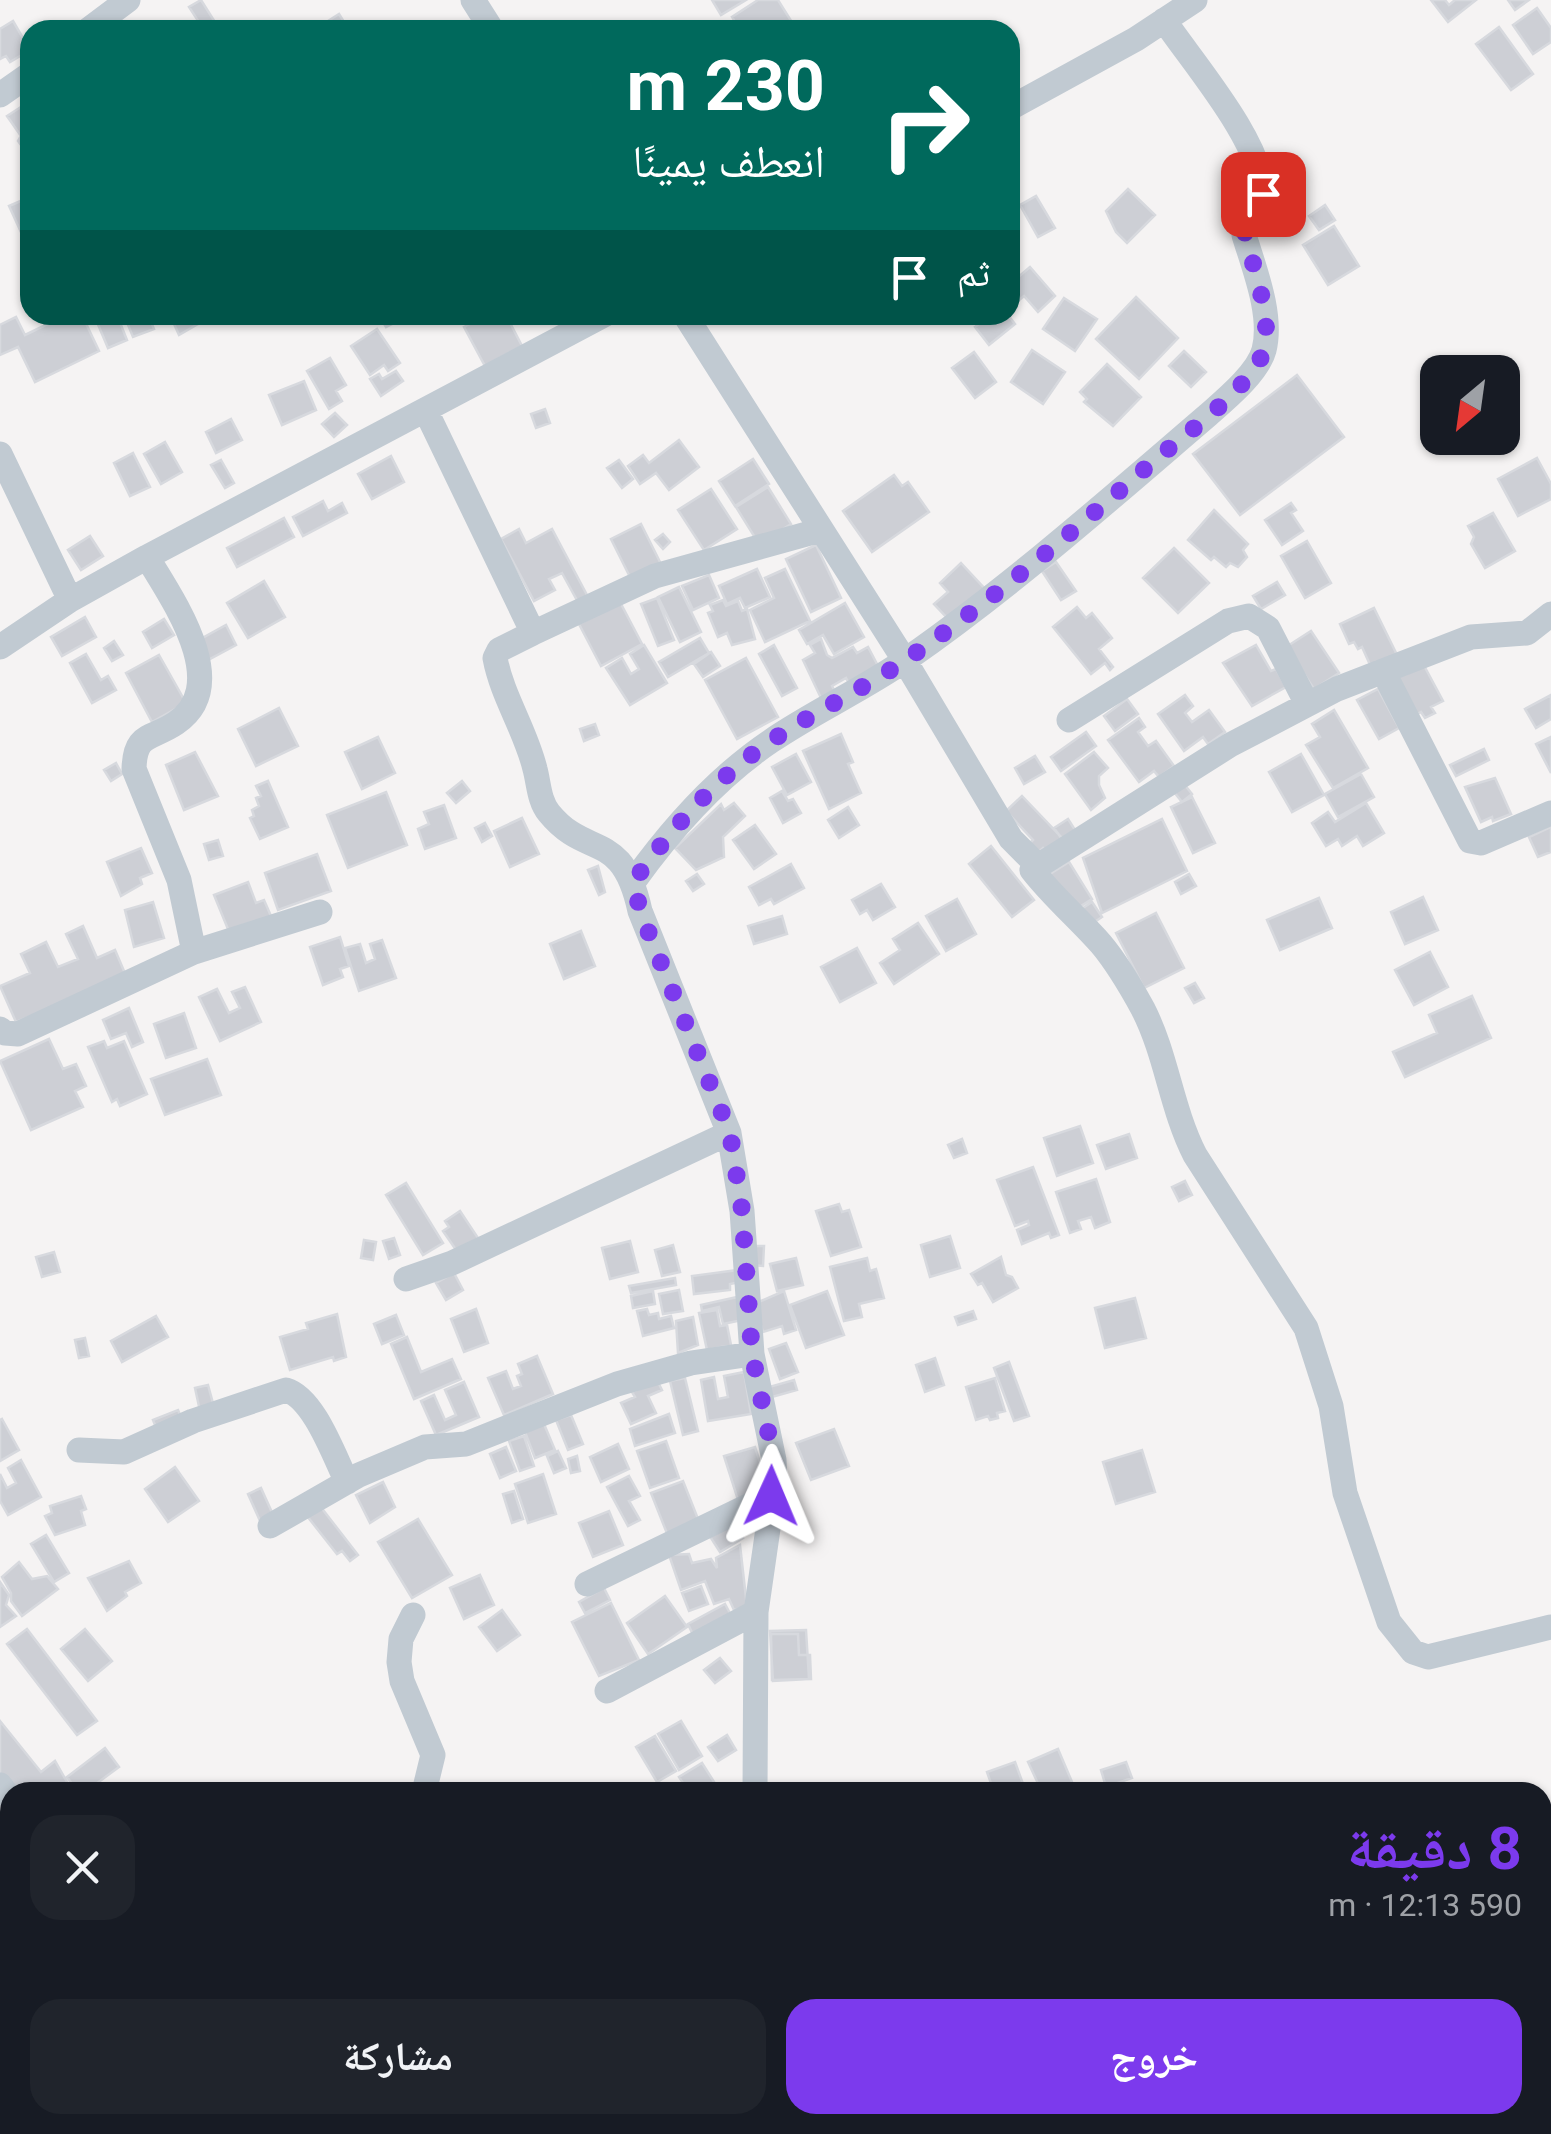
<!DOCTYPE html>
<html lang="ar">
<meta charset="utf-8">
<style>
:root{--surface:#171b24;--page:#20242c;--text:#f1f3f6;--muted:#9ea1a6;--accent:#7c3aed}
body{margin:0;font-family:Roboto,"Noto Naskh Arabic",sans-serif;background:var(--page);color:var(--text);direction:rtl;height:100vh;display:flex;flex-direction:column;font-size:38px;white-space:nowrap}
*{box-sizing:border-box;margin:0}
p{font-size:32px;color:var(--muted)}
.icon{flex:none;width:55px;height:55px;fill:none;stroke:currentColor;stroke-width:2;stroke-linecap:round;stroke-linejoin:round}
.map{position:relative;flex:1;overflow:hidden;direction:ltr}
.side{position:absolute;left:0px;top:1782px;width:1552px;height:352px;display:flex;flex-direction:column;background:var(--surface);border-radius:30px 30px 0 0;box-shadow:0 2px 8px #0004;direction:rtl}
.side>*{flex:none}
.banner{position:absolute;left:20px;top:20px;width:1000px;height:305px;border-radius:30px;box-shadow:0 2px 8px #0004;direction:rtl;background:#00695c;color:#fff;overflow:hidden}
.needle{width:65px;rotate:209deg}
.buttons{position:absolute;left:1420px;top:355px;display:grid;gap:20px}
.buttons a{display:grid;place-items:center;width:100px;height:100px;border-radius:20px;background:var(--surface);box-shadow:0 2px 8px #0004;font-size:50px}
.pin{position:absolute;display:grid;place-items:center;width:85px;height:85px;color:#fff;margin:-42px;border-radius:20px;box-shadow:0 5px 15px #0006}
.me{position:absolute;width:110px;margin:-55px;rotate:1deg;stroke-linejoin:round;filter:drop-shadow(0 0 8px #0008)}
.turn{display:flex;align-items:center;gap:35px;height:210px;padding:0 30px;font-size:45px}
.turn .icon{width:130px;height:130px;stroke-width:2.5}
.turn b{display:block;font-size:70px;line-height:85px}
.then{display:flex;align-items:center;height:95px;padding:0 30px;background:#0003;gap:20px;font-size:38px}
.round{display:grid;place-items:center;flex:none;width:105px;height:105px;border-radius:30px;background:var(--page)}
.summary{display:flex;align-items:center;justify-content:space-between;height:170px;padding:0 30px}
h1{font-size:60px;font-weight:700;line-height:75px;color:var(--accent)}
.primary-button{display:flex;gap:20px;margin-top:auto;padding:20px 30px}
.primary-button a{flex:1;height:115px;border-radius:30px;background:var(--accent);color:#fff;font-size:40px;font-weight:700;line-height:115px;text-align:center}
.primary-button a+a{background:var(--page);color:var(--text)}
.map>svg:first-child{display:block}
.building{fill:#cdcfd5;stroke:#d7d9de;stroke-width:2.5}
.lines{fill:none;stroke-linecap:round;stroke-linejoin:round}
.minor{stroke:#c1cad2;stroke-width:25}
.route{stroke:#7c3aed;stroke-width:18;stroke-dasharray:0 32.4}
</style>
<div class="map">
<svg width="1551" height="2134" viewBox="0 0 1551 2134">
<rect width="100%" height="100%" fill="#f5f3f3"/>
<path class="building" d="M201 0 220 30H204L189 7Z
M712 0H746L721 15Z
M758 0H778L795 27 790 30H740L732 17Z
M1431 0H1445L1449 5 1455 0H1476L1448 22Z
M1508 0H1529L1515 10Z
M1537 8 1551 28V42L1533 54 1513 25Z
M339 14 349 30H314Z
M13 21 30 50 10 62 6 56 0 59V29Z
M1499 27 1533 74 1511 90 1476 44Z
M30 101V150L24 149 18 141 21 136 7 116Z
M1128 189 1155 215 1127 243 1116 232 1106 211Z
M1036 196 1055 228 1038 237 1020 205Z
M30 197V239L25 241 9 206Z
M1325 205 1335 220 1319 230 1309 216Z
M1334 226 1359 266 1328 285 1303 245Z
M1030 267 1055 296 1038 312 1024 296 1018 301 1010 292V284Z
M1136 297 1178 338 1139 379 1096 339Z
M1064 298 1097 319 1075 351 1043 329Z
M59 315H82L99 351 35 382 18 347 0 355V325L16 317 25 335 54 321 53 318Z
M94 315H117L127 340 108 348Z
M124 315H161L162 317 151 322 154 329 133 337Z
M170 315H209L210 317 179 335Z
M379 315H398L400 320 386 327Z
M487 315H506L522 346 485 366 464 327Z
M990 315H1008L1015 324 989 345 975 327Z
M377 329 400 363 388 371 384 365 370 375 351 346Z
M1032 350 1065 372 1043 404 1011 382Z
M1184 351 1206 372 1191 387 1169 366Z
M974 352 996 382 975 398 952 368Z
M330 358 346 385 336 391 342 401 329 409 307 371Z
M1107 364 1141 397 1113 426 1084 402 1087 399 1080 392Z
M396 371 403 381 381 396 370 379 379 374 382 379Z
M1297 375 1344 437 1240 515 1193 454Z
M304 381 316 410 282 425 269 395Z
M545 409 550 423 536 428 531 414Z
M335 413 347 425 334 437 322 424Z
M231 419 242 440 216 453 206 432Z
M679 440 699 467 669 490 656 473 640 484 628 466 643 455 649 463Z
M165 442 182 472 161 484 144 454Z
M133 453 150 487 130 496 114 463Z
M391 456 404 482 372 499 358 474Z
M1537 458 1551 484V499L1518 516 1498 479Z
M753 459 769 484 735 506 719 481Z
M221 460 234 483 225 488 211 465Z
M619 460 633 479 622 488 607 468Z
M894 475 902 486 908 482 929 512 872 552 843 511Z
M768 487 791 524 759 544 736 507Z
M711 489 737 529 704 550 678 510Z
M323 501 328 511 342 503 347 513 303 536 293 517Z
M1291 503 1296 510 1291 513 1303 531 1282 545 1265 520Z
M1214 510 1248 544 1243 550 1247 557 1238 567 1230 563 1226 567 1214 557 1211 560 1188 540Z
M1493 513 1515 551 1485 568 1471 544 1474 537 1468 526Z
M284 518 294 537 237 567 227 548Z
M641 524 663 568 631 579 611 539Z
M519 529 526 543 552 529 588 597 578 602 562 573 549 579 555 590 534 601 501 539Z
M663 534 670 542 663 549 655 540Z
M90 536 103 556 81 570 68 550Z
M1307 541 1331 583 1305 598 1281 556Z
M816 545 841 598 811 612 786 559Z
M1174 548 1209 583 1178 613 1143 578Z
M1056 562 1076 591 1061 600 1042 571Z
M961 563 986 590 951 622 934 604 948 592 940 583Z
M757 569 770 597 745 608 740 598 727 604 719 586Z
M785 569 810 621 765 642 750 610 774 598 765 578Z
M709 575 719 598 693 610 682 586Z
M264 581 285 617 248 638 227 603Z
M1277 582 1285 595 1261 609 1253 596Z
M679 587 701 632 680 642 658 597Z
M657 598 674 640 658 646 641 604Z
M723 600 726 606 738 601 742 611 747 609 755 639 732 645 727 633 718 637 708 613 713 611 710 605Z
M620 602 642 644 601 666 579 624Z
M845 603 864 637 834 654 823 635 807 644 799 630Z
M1077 607 1086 618 1092 613 1112 638 1099 649 1113 667 1110 670 1105 663 1091 674 1053 627Z
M1374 608 1398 657 1372 669 1362 647 1358 649 1354 642 1349 644 1340 624Z
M85 617 96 637 62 656 51 637Z
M164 619 174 635 152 648 143 632Z
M226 625 236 645 208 660 197 641Z
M1311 631 1339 673 1314 689 1286 647Z
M700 638 709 653 668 677 659 662Z
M821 639 827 655 832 658 853 647 857 653 868 647 878 666 851 687 846 678 832 686 834 690 821 698 803 660 815 653 810 645Z
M114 641 123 655 112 661 104 648Z
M644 645 667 683 630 705 606 668 622 658 631 674 639 669 630 654Z
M774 645 797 688 782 696 759 654Z
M1256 645 1271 671 1276 669 1286 687 1252 706 1223 663Z
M711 652 720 666 703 677 694 664Z
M86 654 101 680 108 676 116 690 92 703 70 663Z
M159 655 186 703 152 722 126 673Z
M746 658 778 717 737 739 705 680Z
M1421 660 1443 701 1431 707 1435 713 1425 718 1421 712 1414 716 1392 676Z
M1378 689 1399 728 1379 739 1357 700Z
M1185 695 1193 706 1185 713 1192 722 1209 710 1225 732 1208 744 1203 737 1184 751 1158 714Z
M1551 695V719L1536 728 1525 709Z
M1127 699 1138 714 1115 731 1104 716Z
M279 708 298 746 256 766 238 729Z
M1334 710 1368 768 1333 788 1306 745 1320 737 1312 724Z
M1139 718 1145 727 1138 732 1148 746 1156 741 1174 766 1159 777 1154 771 1139 782 1108 740Z
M595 724 599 735 584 741 580 729Z
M1086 732 1096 746 1061 771 1051 757Z
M841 734 853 762 848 764 861 793 829 809 803 751Z
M378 737 395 773 362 789 345 752Z
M1551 737V773L1536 744Z
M1484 749 1489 760 1456 776 1450 765Z
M195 752 218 796 184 810 166 765Z
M1094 752 1108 768 1099 776V785L1105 798 1091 810 1065 774Z
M796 754 811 782 787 795 772 767Z
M1301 754 1324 795 1292 812 1269 772Z
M1035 756 1045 772 1024 784 1015 768Z
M116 763 122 774 111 781 104 770Z
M1361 774 1374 797 1338 817 1325 794Z
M1495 778 1511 814 1493 821 1492 817 1481 822 1465 787Z
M268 781 288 827 260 839 250 818 254 816 252 810 259 806 256 798 261 796 256 786Z
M462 781 470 791 456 803 447 793Z
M1184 784 1192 794 1182 802 1174 792Z
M782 791 788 801 793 799 801 813 783 823 770 798Z
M386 792 407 845 348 868 327 815Z
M1022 796 1063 839 1048 853 1043 848 1033 857 1025 848 1033 840 1006 811Z
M1192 797 1215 843 1193 853 1171 807Z
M734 803 745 816 723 837 724 857 696 870 675 848 721 804 724 810Z
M1366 803 1384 833 1363 846 1357 836 1342 846 1338 839 1326 846 1312 823 1328 812 1335 822Z
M444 805 456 838 425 849 418 829 429 824 424 812Z
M848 807 859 825 839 838 828 820Z
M522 818 539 854 510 867 494 831Z
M1068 819 1075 830 1062 839 1054 828Z
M1162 819 1187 871 1102 913 1083 858Z
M485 823 492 836 482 842 475 828Z
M755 825 776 854 754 869 733 840Z
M1551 827V852L1538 857 1529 837Z
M218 840 223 856 209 860 204 844Z
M991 846 1034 900 1012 917 969 864Z
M141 848 152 873 140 878 142 884 121 896 107 862Z
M317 854 331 891 278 910 265 873Z
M1069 862 1092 899 1073 911 1050 874Z
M791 864 804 888 774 904 771 899 759 905 749 887Z
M598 866 605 892 599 895 588 870Z
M697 874 704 884 693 891 686 881Z
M1189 874 1196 886 1181 894 1175 882Z
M248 882 256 903 264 900 274 923 230 934 214 895Z
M881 884 895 907 873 920 867 910 860 914 852 900Z
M1423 897 1438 930 1405 944 1391 912Z
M1319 898 1332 928 1280 950 1267 920Z
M957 899 976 934 946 951 926 916Z
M153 902 164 938 134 947 125 910Z
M1092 902 1102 917 1090 925 1080 910Z
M1156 913 1184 968 1144 988 1116 933Z
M782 916 787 934 754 944 748 926Z
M918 923 939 954 894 984 880 963 900 950 893 939Z
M83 926 97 958 115 950 127 978 16 1022 0 986 30 973 21 954 46 942 58 967 78 959 66 934Z
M581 931 595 966 564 979 550 944Z
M340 937 349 966 340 969 343 977 323 985 310 947Z
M382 940 396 978 359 991 345 948 360 944 366 963 375 959 370 944Z
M857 948 876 983 840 1002 821 967Z
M1430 952 1448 987 1414 1005 1395 970Z
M1195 983 1204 998 1194 1003 1185 988Z
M245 987 261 1022 220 1041 199 997 217 989 229 1013 240 1008 232 992Z
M1472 996 1491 1038 1405 1077 1393 1052 1437 1033 1429 1015Z
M129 1008 143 1042 132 1047 126 1033 111 1039 103 1020Z
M184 1013 196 1048 166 1058 154 1024Z
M49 1039 63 1069 76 1064 86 1086 75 1091 83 1107 31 1130 0 1061Z
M104 1041 107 1048 124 1041 147 1094 120 1106 117 1099 112 1102 88 1047Z
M207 1059 221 1095 165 1115 151 1079Z
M1080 1126 1093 1163 1057 1176 1044 1138Z
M1129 1134 1137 1158 1106 1169 1097 1145Z
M962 1139 967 1153 954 1158 948 1145Z
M1033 1167 1059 1235 1051 1238 1049 1233 1022 1244 1017 1230 1029 1225 1028 1221 1015 1226 997 1180Z
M1096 1179 1110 1222 1095 1228 1091 1217 1078 1221 1081 1229 1070 1233 1056 1192Z
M1185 1181 1192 1195 1179 1201 1172 1187Z
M406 1183 443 1243 423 1255 386 1195Z
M839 1204 842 1212 849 1210 861 1247 831 1256 816 1211Z
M460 1211 482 1244 461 1257 443 1231 449 1227 445 1221Z
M950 1236 960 1268 930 1277 921 1245Z
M394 1238 400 1255 389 1259 383 1241Z
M364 1240 376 1242 373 1260 361 1258Z
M630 1241 638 1272 610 1279 602 1248Z
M673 1245 680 1272 662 1276 655 1250Z
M753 1246H764L763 1266 752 1265Z
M54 1252 60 1272 42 1277 36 1257Z
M1001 1257 1006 1275 1012 1277 1018 1288 993 1302 982 1283 978 1285 971 1274Z
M796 1258 803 1285 777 1291 770 1264Z
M867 1258 870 1271 876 1269 884 1298 859 1304 862 1317 844 1321 830 1267Z
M738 1270 740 1282 730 1284V1290L694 1294 692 1276Z
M454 1273 463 1290 446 1300 436 1283Z
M675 1278 676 1285 631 1293 629 1286Z
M679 1290 683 1311 663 1314 659 1294Z
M653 1291 655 1304 633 1308 631 1296Z
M784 1291 796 1330 784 1334 782 1326 763 1332 754 1304Z
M827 1291 844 1335 806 1348 790 1305Z
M737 1297 742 1320 723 1324 719 1307 702 1311 701 1305Z
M1135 1298 1146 1338 1105 1348 1095 1308Z
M476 1309 488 1343 464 1352 451 1319Z
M647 1309 649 1315 658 1313 659 1319 671 1316 674 1328 643 1336 637 1311Z
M717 1310 720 1326 727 1325 731 1345 707 1350 699 1313Z
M973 1311 976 1319 958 1325 955 1317Z
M337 1314 346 1357 334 1361 333 1357 290 1370 280 1337 308 1329 306 1323Z
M396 1315 404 1335 382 1344 374 1324Z
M156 1316 168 1337 122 1362 111 1341Z
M693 1317 698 1345 678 1353 676 1321Z
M407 1337 421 1372 452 1359 461 1379 414 1399 391 1344Z
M85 1338 89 1356 79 1358 75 1340Z
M786 1343 798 1372 780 1379 769 1349Z
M537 1356 553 1394 504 1415 488 1378 506 1371 513 1389 521 1386 517 1376 522 1374 518 1364Z
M935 1358 944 1385 925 1392 916 1365Z
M1009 1362 1029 1416 1014 1421 994 1368Z
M744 1372 751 1414 708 1421 701 1380 714 1377 718 1399 728 1397 724 1376Z
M685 1378 698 1431 683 1435 670 1381Z
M995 1378 1005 1411 997 1413 998 1418 990 1420 988 1416 976 1420 966 1387Z
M657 1380 662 1390 648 1396 656 1413 631 1424 621 1403 635 1397 632 1392Z
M794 1380 797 1390 772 1397 769 1387Z
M464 1382 479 1417 436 1435 421 1401 434 1395 445 1420 456 1415 445 1390Z
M208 1385 214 1407 200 1411 195 1388Z
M178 1410 184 1424 159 1435 153 1420Z
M669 1414 675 1433 635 1446 630 1429Z
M571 1415 583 1444 568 1450 556 1420Z
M2 1419 19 1450 0 1461V1420Z
M544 1424 555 1450 535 1458 525 1432Z
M834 1429 849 1466 811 1480 796 1443Z
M524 1436 534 1466 520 1471 509 1441Z
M666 1441 679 1478 650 1488 637 1451Z
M618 1444 629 1469 601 1482 590 1457Z
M506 1447 516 1471 500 1478 490 1454Z
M755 1447 769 1490 738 1500 724 1456Z
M1142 1450 1155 1492 1116 1504 1103 1462Z
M558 1451 566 1468 554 1473 547 1456Z
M577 1456 580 1471 571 1473 568 1459Z
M21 1460 41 1497 8 1515 0 1501V1474L7 1488 16 1483 8 1468Z
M175 1467 199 1501 168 1522 145 1489Z
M543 1474 556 1514 528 1523 515 1484Z
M629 1476 640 1496 629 1501 640 1520 628 1526 607 1487Z
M683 1481 700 1524 668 1536 651 1493Z
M383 1482 395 1507 370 1523 356 1495Z
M261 1488 274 1517 261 1523 248 1494Z
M514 1491 523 1519 512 1523 503 1494Z
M81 1496 86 1509 81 1511 85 1525 55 1535 45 1516 52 1513 50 1506Z
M320 1506 358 1555 350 1561 342 1551 337 1554 307 1516Z
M609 1511 623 1545 593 1557 579 1523Z
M418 1519 452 1575 412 1598 378 1542Z
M733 1521 743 1538 720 1552 709 1535Z
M46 1535 69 1573 54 1582 31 1544Z
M740 1545 747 1607 734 1610 729 1599 714 1604 705 1581 681 1590 669 1555 689 1554 692 1563 711 1559 717 1568 716 1558Z
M129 1561 141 1583 125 1592 127 1596 107 1611 88 1578Z
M19 1562 32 1579 47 1576 58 1589 22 1616 11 1601V1593L2 1577Z
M480 1575 494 1605 464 1619 450 1588Z
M0 1582 9 1595 6 1605 16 1616 0 1627Z
M701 1586 708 1604 689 1611 682 1593Z
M604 1588 610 1600 585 1613 579 1602Z
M665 1596 687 1627 648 1654 627 1623Z
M611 1603 639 1660 599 1676 572 1622Z
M725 1604 733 1619 695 1639 688 1624Z
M502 1610 520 1635 497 1651 479 1627Z
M27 1629 97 1721 77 1735 7 1644Z
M85 1629 112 1661 88 1681 61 1649Z
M806 1630 809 1679 773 1681 770 1631Z
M771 1634H798L799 1655H810L811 1679 772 1680Z
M720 1658 731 1671 715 1683 704 1670Z
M0 1721 41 1772 55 1761 67 1782 53 1792H20L0 1774Z
M681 1721 702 1756 679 1770 658 1734Z
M727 1735 736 1750 718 1761 708 1747Z
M655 1736 676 1771 657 1782 636 1747Z
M105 1748 119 1767 85 1792H78L67 1777Z
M1058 1749 1072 1782 1042 1792 1028 1762Z
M1015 1762 1026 1792H994L987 1772Z
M1126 1762 1132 1778 1106 1787 1101 1770Z
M702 1763 716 1785 703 1792H689L679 1777Z
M2 1878 10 1891V1926L0 1932Z
M10 1929V1977L9 1978 0 1963V1935Z
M30 2125H78L83 2133 35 2134Z
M190 2125H247V2127L232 2134H194Z
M748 2125H790L792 2134H750Z
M1415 2125H1450V2127L1416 2131Z
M1535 2125 1537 2134H1505L1504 2127Z"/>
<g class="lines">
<path class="minor" d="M473 0 492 30
M88 30 128 0
M0 95 30 74
M1010 108 1136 39 1195 0
M685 315 905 661 1011 839 1035 863 1032 870C1053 897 1078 918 1101 944 1117 963 1131 987 1143 1009 1167 1056 1171 1108 1195 1155L1306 1328 1331 1406 1345 1493 1389 1622 1413 1652 1428 1657 1551 1627
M426 411 533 633
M0 454 70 600
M147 557C172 599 233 684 176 723 151 740 135 732 134 769L179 880 194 952
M0 647 70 600 147 557 604 315
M1383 671 1470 841 1481 843 1551 813
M1069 720 1228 621 1249 616 1268 628 1307 704
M1032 870 1230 745 1337 689 1471 637 1527 633 1551 614
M634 881C672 828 716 778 771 741 815 711 864 689 907 659 1013 585 1110 499 1208 415 1225 400 1258 373 1264 350 1273 315 1254 268 1244 235 1252 222 1263 209 1263 193 1262 142 1193 63 1164 20
M0 1029 5 1033 18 1034 194 952 320 912
M406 1279 452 1263 729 1133
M79 1450 124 1452 193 1421 286 1390C314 1398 334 1456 347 1482
M270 1526 359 1475 425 1447 466 1444 617 1384 691 1363 752 1354
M587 1584 771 1495
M413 1615 401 1639 399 1662 402 1681 433 1755 424 1792
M607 1691 756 1612
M0 1785 10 1798
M755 1792 756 1612 775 1480 774 1460 752 1354 742 1211 729 1133 640 911C622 828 587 860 549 813 539 801 539 784 535 769 526 731 502 696 495 658L499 650 533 633 655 576 821 530
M1542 2007H1551
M0 2043 10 2037
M299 2125 307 2134
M1081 2125 1083 2134
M505 2134 512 2125
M671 2134 674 2125
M801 2134 802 2125"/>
</g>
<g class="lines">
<path class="route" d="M771 1496 774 1460 752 1354 742 1210 730 1133 640 911 634 881C672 828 716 778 771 741 815 711 864 689 907 659 995 598 1076 529 1156 459 1186 434 1248 389 1263 353 1274 324 1253 263 1244 234L1261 207 1263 194"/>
</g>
</svg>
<div class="buttons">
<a><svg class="needle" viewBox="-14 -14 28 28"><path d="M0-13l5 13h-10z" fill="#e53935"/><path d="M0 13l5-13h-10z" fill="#9ea1a6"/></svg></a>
</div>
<div class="pin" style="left:1263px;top:194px;background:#d93025"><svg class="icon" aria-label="arrive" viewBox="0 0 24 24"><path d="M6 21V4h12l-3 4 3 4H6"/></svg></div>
<svg class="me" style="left:771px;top:1496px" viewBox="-20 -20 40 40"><path d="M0-17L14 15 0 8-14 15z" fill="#7c3aed" stroke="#fff" stroke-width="4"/></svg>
<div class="banner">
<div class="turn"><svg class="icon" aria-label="right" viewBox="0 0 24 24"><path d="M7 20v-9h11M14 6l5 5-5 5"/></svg><div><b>230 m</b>انعطف يمينًا</div></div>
<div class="then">ثم<svg class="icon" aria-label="arrive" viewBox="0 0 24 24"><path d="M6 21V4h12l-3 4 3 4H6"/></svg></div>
</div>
<section class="side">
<div class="summary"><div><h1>8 دقيقة</h1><p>590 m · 12:13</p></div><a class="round"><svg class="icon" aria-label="close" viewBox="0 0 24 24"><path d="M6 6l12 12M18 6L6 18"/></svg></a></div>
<div class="primary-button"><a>خروج</a><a>مشاركة</a></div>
</section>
</div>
